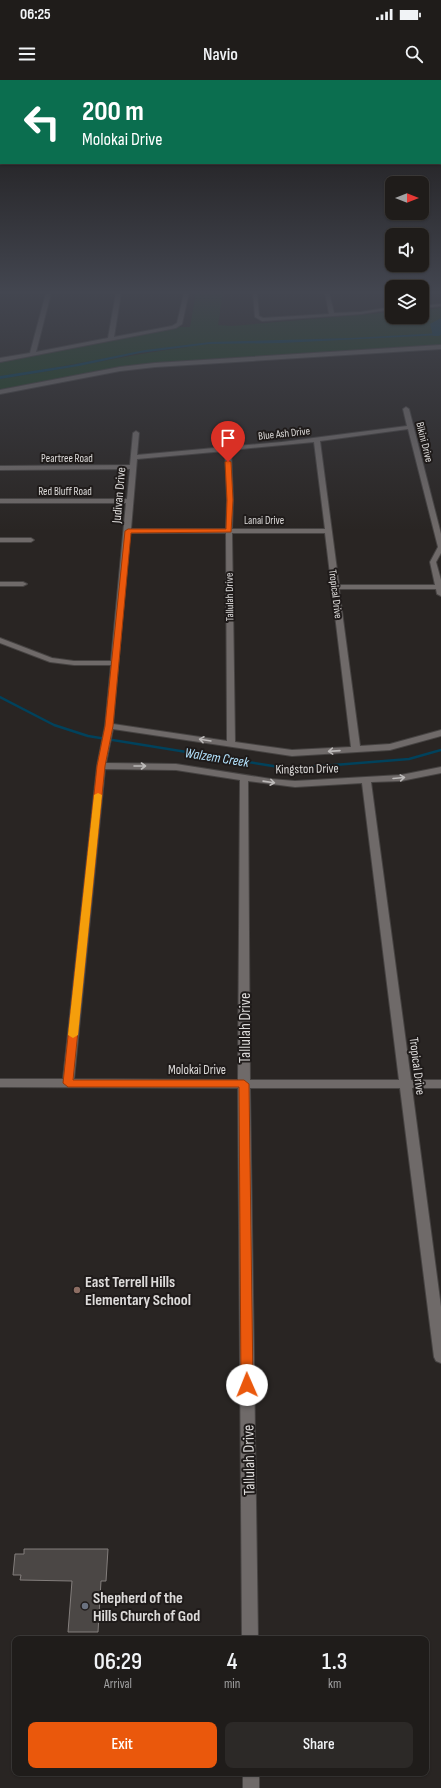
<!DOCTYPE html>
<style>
:root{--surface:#1f1c1a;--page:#2c2927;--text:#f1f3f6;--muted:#a1a1a2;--line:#3c3a39;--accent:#ea580c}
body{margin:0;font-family:"Sofia Sans Condensed",sans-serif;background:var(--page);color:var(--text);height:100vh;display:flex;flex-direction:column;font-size:15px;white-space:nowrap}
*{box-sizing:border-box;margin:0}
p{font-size:13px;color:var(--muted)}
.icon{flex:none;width:22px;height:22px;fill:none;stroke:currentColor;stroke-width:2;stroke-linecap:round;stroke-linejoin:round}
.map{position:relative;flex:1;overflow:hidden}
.side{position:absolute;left:12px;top:1556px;width:417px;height:140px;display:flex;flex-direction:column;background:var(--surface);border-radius:8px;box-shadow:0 1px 3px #0004,0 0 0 1px var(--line)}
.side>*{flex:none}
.hud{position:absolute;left:0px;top:0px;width:441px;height:84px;box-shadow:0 1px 3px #0004,0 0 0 1px var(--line);background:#0b6e4f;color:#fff;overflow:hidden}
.needle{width:26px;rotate:90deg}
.buttons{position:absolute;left:385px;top:96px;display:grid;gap:8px}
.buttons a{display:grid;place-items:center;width:44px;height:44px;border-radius:8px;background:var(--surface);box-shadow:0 1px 3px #0004,0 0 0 1px var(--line);font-size:20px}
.pin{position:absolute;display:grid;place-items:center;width:34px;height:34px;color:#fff;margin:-41px -17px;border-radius:50% 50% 50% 0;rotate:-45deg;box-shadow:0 0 4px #0007}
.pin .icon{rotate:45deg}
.me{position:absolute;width:44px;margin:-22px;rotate:359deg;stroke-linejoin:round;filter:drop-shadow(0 0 3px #0008)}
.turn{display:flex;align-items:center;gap:14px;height:84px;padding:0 16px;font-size:18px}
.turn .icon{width:52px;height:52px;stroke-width:2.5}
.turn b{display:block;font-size:28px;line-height:34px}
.eta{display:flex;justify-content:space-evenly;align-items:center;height:68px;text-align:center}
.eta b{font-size:24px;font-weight:600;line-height:28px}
.primary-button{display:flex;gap:8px;margin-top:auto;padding:8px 16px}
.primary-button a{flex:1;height:46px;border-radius:8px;background:var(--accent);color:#fff;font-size:16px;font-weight:600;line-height:46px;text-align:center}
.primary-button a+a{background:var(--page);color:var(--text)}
.status{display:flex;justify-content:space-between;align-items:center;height:28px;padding:0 20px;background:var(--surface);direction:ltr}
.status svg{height:11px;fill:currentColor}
header{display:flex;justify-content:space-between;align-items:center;height:52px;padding:0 16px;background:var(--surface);font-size:18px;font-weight:600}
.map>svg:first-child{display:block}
.green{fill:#1b4120}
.water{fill:#01425c}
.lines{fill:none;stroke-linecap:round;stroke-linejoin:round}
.stream{stroke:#01425c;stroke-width:2.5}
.river{fill:#01425c;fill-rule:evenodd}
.building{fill:#4b4745;stroke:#837e7c}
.minor-casing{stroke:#464342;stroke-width:2}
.tertiary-casing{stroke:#464342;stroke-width:2}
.minor{fill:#6f6a69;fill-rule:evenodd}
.tertiary{fill:#6f6a69;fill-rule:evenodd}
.oneway{stroke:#bcb9b8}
.route{fill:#ea580c;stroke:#983908}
.slow{fill:#f59e0b}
.education-dot{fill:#8d6e63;stroke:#1f1b1a;stroke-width:1.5}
.worship-dot{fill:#6b7280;stroke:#1f1b1a;stroke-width:1.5}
.labels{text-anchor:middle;stroke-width:4;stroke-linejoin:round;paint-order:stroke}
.far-street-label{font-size:11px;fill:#dddbda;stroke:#1f1b1a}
.street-label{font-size:13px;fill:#dddbda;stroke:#1f1b1a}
.water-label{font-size:14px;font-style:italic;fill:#b4e4ff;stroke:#1f1b1a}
.near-street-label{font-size:16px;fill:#dddbda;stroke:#1f1b1a}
.near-poi-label{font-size:16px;font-weight:bold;fill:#dddbda;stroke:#1f1b1a;text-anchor:start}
</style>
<div class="status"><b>06:25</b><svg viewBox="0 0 49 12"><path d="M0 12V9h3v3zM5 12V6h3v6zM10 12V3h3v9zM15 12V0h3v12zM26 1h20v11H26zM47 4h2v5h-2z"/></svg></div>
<header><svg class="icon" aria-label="menu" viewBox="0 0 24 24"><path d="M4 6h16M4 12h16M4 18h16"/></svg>Navio<svg class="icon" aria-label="search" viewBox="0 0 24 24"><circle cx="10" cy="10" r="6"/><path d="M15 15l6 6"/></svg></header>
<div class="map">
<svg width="441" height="1708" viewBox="0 0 441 1708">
<rect width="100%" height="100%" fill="#292523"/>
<path class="green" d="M196 212H223L218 245 232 246 392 232V237H422V230L441 228V266L213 279 139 285 0 310V299C63 290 125 275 188 267L187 265C124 273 63 288 0 296V281L177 247H190Z"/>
<path class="water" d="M441 253V255L281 263 209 264 140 273 79 286 0 299V296L71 285 145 270 210 262 351 258Z"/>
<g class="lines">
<path class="stream" d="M0 617 54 645 88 656 279 687 297 688 409 679 441 670"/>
<path class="river" d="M441 238V254L439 256H433L430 244Z"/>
</g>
<path class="building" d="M24 1469H108L106 1501H101L98 1552H68L72 1501 20 1500 21 1495H13L15 1474H24Z"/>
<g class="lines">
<defs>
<path id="minor" d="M0 212H189L182 244 176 248 0 282V278L30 273 46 213H0ZM51 213H116L108 258 36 272ZM121 213H184L177 243 172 246 114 257Z
M253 212H257L259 236 263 238 329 234 325 212H329L334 233 361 232 392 227V229L361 234 262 241 255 237Z
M441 224V226L422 228V226Z
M406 327 409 329 441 454V473L436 482 441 500V516L437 514 436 509H339L360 666 390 664 441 650V656L390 670 292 676 113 649 106 683 176 684 271 699 295 701 401 695 441 687V693L401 701 371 702 411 1000H441V1008H412L441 1227V1283L436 1281 434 1277 400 1008H250L258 1559H242L238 1008 0 1007V999H63L97 686 105 646 111 585H74L50 582 0 563V558L52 578 74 581H111L126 423H0V419H127L130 389 0 390V386L130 385 133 353 136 351 139 353 137 375 282 362 407 346 403 329ZM408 349 438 467 430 482 435 505H339L320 361ZM314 362 325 449H232L233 420 231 370ZM225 371 227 420 226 449H131L137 379ZM130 453H226L227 661 113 644ZM232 453H325L351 667 292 670 235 662ZM105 689 176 690 240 700 238 1000 74 999ZM248 701 295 707 362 703 399 1000H250Z
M0 458H31L34 460 31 462H0Z
M0 502H23L27 504 23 506H0Z
M243 1693H259V1708H243Z"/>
<path id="tertiary" d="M441 265V269L155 287 120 291 0 314V310L120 287 155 283Z"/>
</defs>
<use href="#minor" class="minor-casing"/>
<use href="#tertiary" class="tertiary-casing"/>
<use href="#minor" class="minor"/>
<use href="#tertiary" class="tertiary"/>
</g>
<defs><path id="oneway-shaft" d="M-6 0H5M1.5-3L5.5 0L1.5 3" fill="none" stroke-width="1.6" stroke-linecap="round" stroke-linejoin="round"/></defs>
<g class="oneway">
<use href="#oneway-shaft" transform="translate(205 660) rotate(-171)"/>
<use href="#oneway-shaft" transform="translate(334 671) rotate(176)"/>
<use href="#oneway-shaft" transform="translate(140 686)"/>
<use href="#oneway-shaft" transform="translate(399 698) rotate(-5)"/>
<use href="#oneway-shaft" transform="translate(269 702) rotate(8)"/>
</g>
<linearGradient id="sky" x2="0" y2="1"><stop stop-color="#171413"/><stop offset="0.47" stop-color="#434650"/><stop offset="1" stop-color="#434650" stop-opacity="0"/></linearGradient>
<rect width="441" height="451" fill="url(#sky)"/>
<path class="route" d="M228 380 231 382 233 420 231 452 131 453 113 646 105 686 73 1000H244L249 1004 253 1305 252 1309 247 1310 243 1309 241 1305 239 1007H68L63 1003 97 686 105 646 125 451 128 449H226L227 420 225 382Z"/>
<path class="slow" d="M98 713 102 715 78 955 73 958 68 955 94 715Z"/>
<circle class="education-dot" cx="77" cy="1210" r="4"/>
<circle class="worship-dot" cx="85" cy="1526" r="4"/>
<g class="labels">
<g class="far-street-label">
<text transform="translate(284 353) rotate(-6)" y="4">Blue Ash Drive</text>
<text transform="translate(425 362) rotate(76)" y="4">Bikini Drive</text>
<text x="67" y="382">Peartree Road</text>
<text x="65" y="415">Red Bluff Road</text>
<text x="264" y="444">Lanai Drive</text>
<text transform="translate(336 514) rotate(83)" y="4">Tropical Drive</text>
<text transform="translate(229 517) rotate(-91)" y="4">Tallulah Drive</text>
</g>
<g class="street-label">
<text transform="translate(118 415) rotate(-85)" y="5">Judivan Drive</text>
<text transform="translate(307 688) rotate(-1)" y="5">Kingston Drive</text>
<text transform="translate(418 986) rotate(83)" y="5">Tropical Drive</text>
<text x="197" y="994">Molokai Drive</text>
</g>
<g class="water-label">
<text transform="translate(217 677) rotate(9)" y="5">Walzem Creek</text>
</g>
<g class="near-street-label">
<text transform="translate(244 948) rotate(-90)" y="6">Tallulah Drive</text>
<text transform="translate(248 1380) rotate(-91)" y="6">Tallulah Drive</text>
</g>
<g class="near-poi-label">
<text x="85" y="1207">East Terrell Hills<tspan x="85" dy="18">Elementary School</tspan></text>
<text x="93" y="1523">Shepherd of the<tspan x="93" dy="18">Hills Church of God</tspan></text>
</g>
</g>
</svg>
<div class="buttons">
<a><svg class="needle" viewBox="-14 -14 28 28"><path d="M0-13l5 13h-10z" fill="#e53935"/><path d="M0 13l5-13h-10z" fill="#a1a1a2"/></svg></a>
<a><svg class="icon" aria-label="sound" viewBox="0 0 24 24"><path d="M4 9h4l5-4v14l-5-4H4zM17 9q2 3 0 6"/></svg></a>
<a><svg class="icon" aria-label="layers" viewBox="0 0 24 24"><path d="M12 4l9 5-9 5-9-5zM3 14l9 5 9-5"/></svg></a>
</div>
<div class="pin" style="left:228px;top:382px;background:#d93025"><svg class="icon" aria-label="arrive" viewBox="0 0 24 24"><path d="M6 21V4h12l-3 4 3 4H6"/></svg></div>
<svg class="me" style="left:247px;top:1305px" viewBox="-20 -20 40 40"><circle r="19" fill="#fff"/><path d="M0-13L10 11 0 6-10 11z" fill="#ea580c"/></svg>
<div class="hud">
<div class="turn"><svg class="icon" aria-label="left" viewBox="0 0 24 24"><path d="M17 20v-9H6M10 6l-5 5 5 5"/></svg><div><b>200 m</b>Molokai Drive</div></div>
</div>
<section class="side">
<div class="eta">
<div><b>06:29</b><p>Arrival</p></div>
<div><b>4</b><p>min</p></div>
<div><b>1.3</b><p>km</p></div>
</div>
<div class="primary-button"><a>Exit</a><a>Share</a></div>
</section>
</div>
